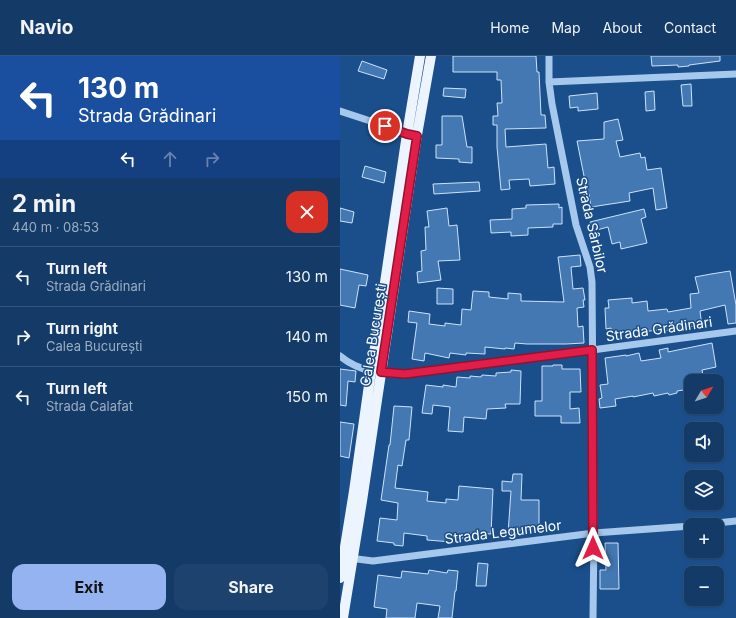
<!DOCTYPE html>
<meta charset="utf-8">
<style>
:root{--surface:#143b68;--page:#1d426e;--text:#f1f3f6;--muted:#9dadc0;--line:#33557c;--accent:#95b2f1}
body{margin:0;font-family:Inter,sans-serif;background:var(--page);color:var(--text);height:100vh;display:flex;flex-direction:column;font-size:15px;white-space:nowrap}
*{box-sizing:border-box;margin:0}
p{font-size:13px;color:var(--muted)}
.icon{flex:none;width:22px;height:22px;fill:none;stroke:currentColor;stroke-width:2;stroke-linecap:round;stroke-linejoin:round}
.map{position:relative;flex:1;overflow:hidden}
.side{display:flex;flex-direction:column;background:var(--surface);width:340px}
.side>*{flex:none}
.banner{background:#1a4fa0;color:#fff;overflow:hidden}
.needle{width:26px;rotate:51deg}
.tools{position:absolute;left:344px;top:318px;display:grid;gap:8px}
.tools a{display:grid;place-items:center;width:40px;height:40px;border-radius:8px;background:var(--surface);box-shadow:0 1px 3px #0004,0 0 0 1px var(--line);font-size:20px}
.pin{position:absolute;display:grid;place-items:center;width:34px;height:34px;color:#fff;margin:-17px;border:2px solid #fff;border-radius:50%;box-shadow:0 1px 4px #0007}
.me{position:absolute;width:44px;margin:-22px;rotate:0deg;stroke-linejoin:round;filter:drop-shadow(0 0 3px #0008)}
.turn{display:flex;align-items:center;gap:14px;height:84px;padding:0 12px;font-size:18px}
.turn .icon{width:52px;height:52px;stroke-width:2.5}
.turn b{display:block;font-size:28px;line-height:34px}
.lanes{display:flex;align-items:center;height:38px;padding:0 12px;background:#0003;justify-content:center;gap:20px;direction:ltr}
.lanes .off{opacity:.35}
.round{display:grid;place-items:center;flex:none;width:42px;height:42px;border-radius:12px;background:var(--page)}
.overview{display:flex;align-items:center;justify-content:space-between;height:68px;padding:0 12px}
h1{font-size:24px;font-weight:700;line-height:30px}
.action{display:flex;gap:8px;margin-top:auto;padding:8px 12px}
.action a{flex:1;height:46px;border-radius:12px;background:var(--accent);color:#111;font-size:16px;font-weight:700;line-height:46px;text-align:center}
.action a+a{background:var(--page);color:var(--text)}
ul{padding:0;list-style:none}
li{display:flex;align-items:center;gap:12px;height:60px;padding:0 12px;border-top:1px solid var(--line)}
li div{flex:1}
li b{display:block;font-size:15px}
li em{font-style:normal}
header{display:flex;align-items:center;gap:24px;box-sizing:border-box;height:56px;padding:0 20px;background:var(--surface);border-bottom:1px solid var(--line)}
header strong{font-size:19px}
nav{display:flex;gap:22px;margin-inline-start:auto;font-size:14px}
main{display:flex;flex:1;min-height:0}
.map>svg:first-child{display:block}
.building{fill:#4478b3;stroke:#cce2f9}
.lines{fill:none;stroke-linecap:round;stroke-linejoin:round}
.minor{stroke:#a6c8ed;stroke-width:7}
.major{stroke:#ecf4ff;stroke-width:10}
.route-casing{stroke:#92132f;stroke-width:10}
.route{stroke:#e11d48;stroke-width:7}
.labels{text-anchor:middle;stroke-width:3;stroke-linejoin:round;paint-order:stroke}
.street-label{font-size:14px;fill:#fff;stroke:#1b4f8b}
</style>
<header>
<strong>Navio</strong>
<nav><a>Home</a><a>Map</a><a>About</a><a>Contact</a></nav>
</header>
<main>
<section class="side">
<div class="banner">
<div class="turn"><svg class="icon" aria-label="left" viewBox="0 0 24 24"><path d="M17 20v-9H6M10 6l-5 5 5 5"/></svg><div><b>130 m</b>Strada Grădinari</div></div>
<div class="lanes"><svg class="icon" aria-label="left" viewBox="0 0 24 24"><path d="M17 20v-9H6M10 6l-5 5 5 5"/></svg><svg class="icon off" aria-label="ahead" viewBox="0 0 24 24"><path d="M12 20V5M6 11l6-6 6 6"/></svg><svg class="icon off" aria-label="right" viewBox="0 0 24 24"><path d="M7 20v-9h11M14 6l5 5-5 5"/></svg></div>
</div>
<div class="overview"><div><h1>2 min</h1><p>440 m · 08:53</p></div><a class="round" style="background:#d93025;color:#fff"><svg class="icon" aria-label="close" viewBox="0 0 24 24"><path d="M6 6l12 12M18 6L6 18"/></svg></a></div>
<ul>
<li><svg class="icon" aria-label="left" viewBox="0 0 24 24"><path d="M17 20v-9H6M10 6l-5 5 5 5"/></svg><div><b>Turn left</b><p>Strada Grădinari</p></div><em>130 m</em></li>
<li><svg class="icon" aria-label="right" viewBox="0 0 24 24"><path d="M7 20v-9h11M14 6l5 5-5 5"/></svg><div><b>Turn right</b><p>Calea București</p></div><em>140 m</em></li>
<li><svg class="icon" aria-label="left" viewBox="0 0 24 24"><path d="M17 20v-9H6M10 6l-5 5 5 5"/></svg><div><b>Turn left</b><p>Strada Calafat</p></div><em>150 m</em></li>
</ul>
<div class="action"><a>Exit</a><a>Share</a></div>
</section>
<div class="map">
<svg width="396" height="562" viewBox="0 0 396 562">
<rect width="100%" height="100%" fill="#1b4f8b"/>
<path class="building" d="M113 0H196L197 16H199L201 59H205L206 72 165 73 166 91 206 88 208 112 214 111 215 128 190 130 189 123 169 124 170 133 161 134 157 91V69H153V60H158L157 47H162L161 24H157V16H113Z
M311 0H380V5L349 9V10L338 11V9L312 10Z
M22 5 47 14 44 23 18 15Z
M351 28 352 50H343L341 29Z
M104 32 126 33 125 42 103 40Z
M314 35 315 54 306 55 305 36Z
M257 37 258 53 238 55V51L230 52 229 40Z
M102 60H122L127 91H132V107L119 106V103L96 102V89H102Z
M278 63 283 84 276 85 280 101 300 97 301 102 305 101 307 114 321 112 327 152 316 154 313 132 289 137 290 145 251 151 249 138 244 139 242 126 245 125 237 85 264 83V66Z
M25 110 46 116 44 127 22 121Z
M139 126 140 135 94 138 93 128Z
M219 148V152L222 151V168H213V171L188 172V179L171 180V176L151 177 150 164 172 163V153L186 152V149Z
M0 152 14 156 12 167 0 165Z
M107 152 109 170 117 169 119 192 120 204 98 205 101 224 78 227 77 216 82 215 81 195 86 194 85 171H89L87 155Z
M304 153 306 161 301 163 307 187 281 193 280 186 272 188 268 171 253 175 250 166Z
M240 199 241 210 231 211 233 233 243 232 245 244H243L244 251 237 252 238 271 243 270 244 287 226 288H187L175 287 174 293 165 292V293L145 291V298L126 297V299L110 297 109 302 85 297 84 305 72 303 77 267 68 266 69 255 90 258 89 268 105 270V267L121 269 122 253 131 254 133 235 149 236V241L168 243V237L181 238V245L224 246 218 201Z
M0 213 28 219 26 230 19 229 15 252 0 249Z
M390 215 396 249V267L388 268 385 249 360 255 362 271 354 272V270L338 273 318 276V274L301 276V274L272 277 271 272 266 273 265 252H269L268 244 292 242V247L307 245 308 255 327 253 328 256 351 252 350 238 359 237 355 221 371 218Z
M97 232 113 233V248H97Z
M372 287 376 311 362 314 364 325H349L350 333 337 335V337L329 339 328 337 314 340 313 337 293 341V340L275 343 276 350 260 352 259 343 262 342 260 329 268 328 265 302 286 299V300L299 297 301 305 321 302 319 294 328 292V296Z
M213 309H222V313H240L241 336H230V353L239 352 240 367H221V360H195V345H202V310H213Z
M0 313 16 315 15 326 8 325 6 350 0 349Z
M171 314 181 315 180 348H165L166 352 147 353 146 363 124 361 123 376 108 375 110 351 93 349 92 358 82 357 86 329 103 331V329L116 331 117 321 130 322V320L141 321 142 319 156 320V317L171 316Z
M54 350 72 351 69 384H66L62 410 58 409 55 432 88 436 87 445 106 447V443L118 444 119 430 153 433 151 478 131 477 130 483 112 481V486L87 484V480L64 477 63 490 54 489V487L37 485 40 462 57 464 58 447 41 444 49 389H50Z
M0 366 14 368 9 402 0 400Z
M173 418H182L181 444H199V474H180L179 478H168L171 435H162V425L172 426Z
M265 487H278L279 533H260V514H266Z
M138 507 148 508 146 530H136Z
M89 514 107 517 108 514 118 515 116 535H115L112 562H98L100 550 77 547 75 562H46L47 553 34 551 38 519 61 522 62 515 88 518Z"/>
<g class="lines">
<path class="minor" d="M209 0V26L212 48 236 169 250 211 252 226 254 477 253 562
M209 26 396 18
M0 55 70 78
M0 300C19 316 42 318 65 318L252 294 396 275
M358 469 396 465
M9 502 33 505 254 477 351 470"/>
<path class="major" d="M0 522 14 435 31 315 39 267 67 78 80 0
M3 562 22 445 37 344 77 79 91 0"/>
</g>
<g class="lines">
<defs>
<path id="route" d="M45 70 67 78 77 80 41 316 65 318 252 294 253 492"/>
</defs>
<use href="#route" class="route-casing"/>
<use href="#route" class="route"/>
</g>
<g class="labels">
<g class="street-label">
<text transform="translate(252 169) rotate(77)" y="5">Strada Sârbilor</text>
<text transform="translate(319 273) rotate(-8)" y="5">Strada Grădinari</text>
<text transform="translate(33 279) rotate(-81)" y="5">Calea București</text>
<text transform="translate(163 476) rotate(-7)" y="5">Strada Legumelor</text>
</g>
</g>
</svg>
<div class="tools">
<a><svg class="needle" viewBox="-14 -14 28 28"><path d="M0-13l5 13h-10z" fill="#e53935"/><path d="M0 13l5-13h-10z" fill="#9dadc0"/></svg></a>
<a><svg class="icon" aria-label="sound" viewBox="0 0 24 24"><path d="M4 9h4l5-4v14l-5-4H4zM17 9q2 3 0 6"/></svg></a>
<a><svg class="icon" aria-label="layers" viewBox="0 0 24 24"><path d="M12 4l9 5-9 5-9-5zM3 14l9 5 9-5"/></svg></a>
<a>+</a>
<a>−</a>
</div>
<div class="pin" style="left:45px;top:70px;background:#d93025"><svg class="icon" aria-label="arrive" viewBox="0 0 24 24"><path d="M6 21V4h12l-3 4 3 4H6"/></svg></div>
<svg class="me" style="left:253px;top:492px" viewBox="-20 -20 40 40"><path d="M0-17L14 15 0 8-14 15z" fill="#e11d48" stroke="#fff" stroke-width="4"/></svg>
</div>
</main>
